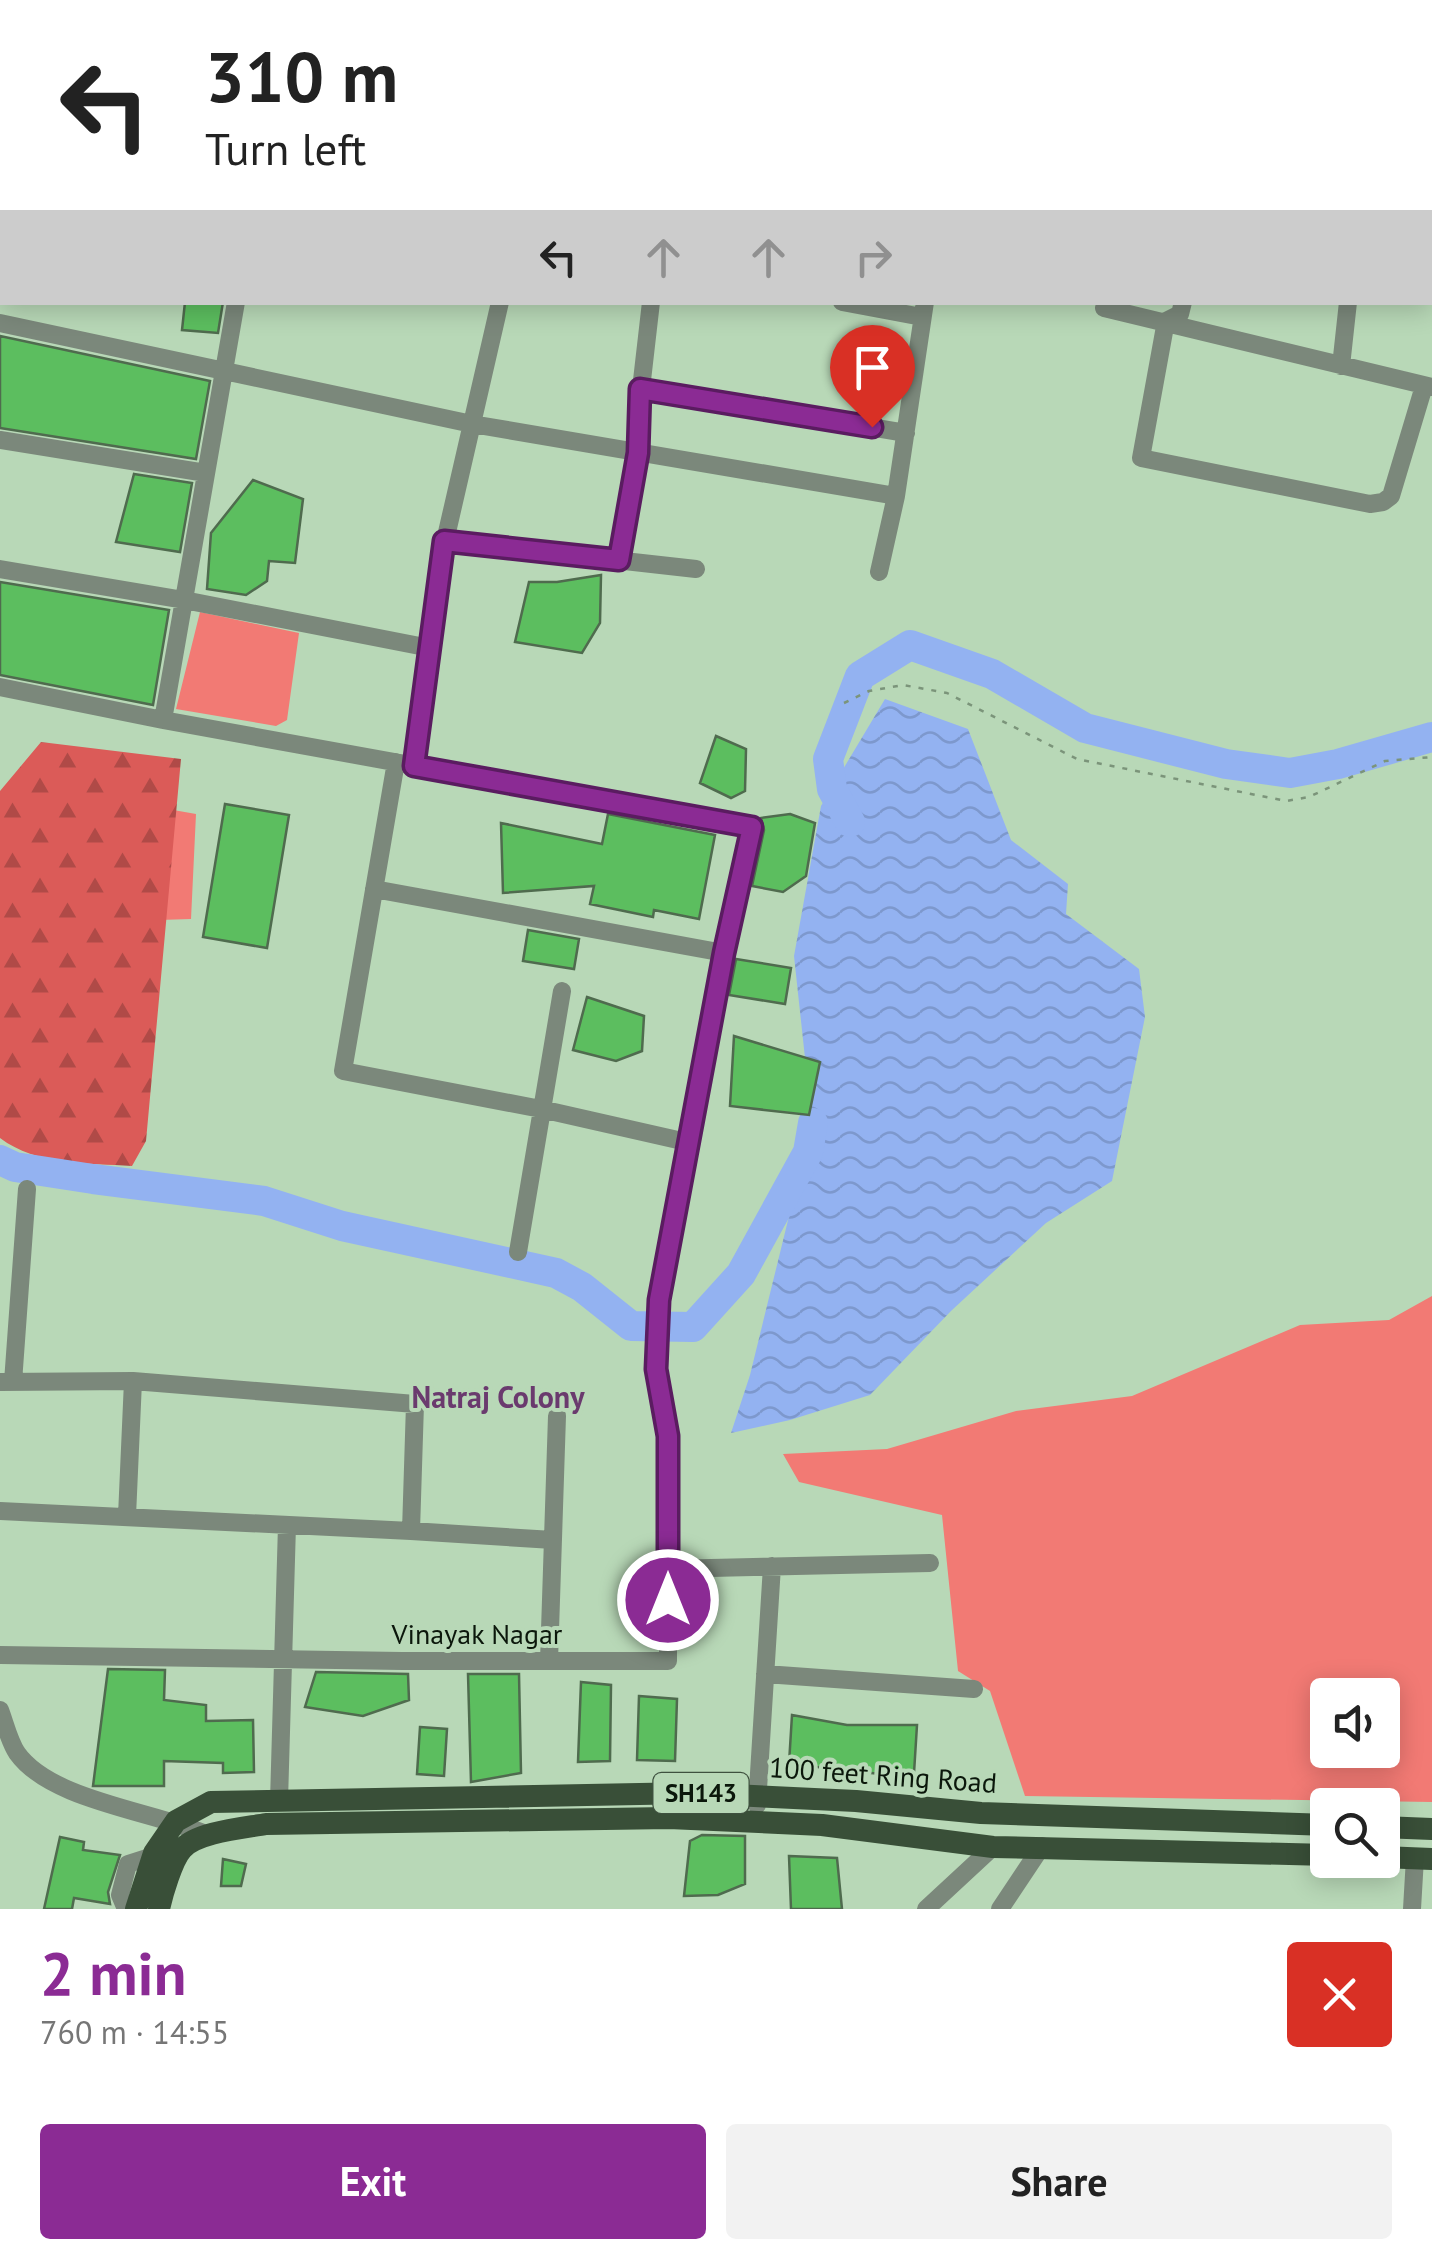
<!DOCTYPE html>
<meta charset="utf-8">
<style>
:root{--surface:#fff;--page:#f2f2f2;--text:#222;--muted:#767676;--accent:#8b2b94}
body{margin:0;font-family:"PT Sans",sans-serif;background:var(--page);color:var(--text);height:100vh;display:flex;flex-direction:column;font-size:38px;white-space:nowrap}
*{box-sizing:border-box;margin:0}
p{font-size:32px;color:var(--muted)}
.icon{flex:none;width:55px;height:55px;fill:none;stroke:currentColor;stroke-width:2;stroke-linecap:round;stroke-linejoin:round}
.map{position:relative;height:1909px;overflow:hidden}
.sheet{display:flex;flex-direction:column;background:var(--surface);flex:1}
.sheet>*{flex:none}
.guide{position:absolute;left:0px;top:0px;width:1432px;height:305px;box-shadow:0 5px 25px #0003;background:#fff;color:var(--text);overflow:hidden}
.tools{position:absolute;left:1310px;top:1678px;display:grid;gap:20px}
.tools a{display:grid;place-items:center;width:90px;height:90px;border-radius:10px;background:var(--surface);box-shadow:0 5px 25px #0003;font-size:50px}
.pin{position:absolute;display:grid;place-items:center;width:85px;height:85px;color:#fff;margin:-102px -42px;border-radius:50% 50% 50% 0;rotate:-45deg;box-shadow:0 0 10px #0007}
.pin .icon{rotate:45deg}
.me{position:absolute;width:110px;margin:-55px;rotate:0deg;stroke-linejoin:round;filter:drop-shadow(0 0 8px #0008)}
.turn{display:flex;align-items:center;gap:35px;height:210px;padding:0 40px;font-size:45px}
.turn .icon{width:130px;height:130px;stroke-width:2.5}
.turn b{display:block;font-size:70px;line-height:85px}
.lanes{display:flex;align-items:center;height:95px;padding:0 40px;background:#0003;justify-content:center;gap:50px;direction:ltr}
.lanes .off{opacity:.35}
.round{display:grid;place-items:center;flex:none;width:105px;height:105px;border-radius:10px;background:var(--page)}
.head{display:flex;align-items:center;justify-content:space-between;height:170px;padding:0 40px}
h1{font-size:60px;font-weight:700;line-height:75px;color:var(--accent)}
.primary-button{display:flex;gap:20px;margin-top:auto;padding:20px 40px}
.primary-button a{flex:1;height:115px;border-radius:10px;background:var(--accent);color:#fff;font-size:40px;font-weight:700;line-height:115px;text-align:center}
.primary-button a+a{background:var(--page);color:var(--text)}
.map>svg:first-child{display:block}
.grass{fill:#f27a74;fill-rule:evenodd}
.forest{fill:url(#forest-firs)}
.water{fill:url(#water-waves)}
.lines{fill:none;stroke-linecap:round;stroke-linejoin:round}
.river{stroke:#93b2f1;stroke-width:30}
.building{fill:#5cbe5f;stroke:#4f6b4e;stroke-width:2.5}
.path{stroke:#7b947a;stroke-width:2.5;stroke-dasharray:5 8;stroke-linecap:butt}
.minor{stroke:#7b887b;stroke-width:18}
.major{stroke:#394f38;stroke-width:22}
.route-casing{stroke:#5a1c60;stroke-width:25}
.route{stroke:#8b2b94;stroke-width:18}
.labels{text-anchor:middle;stroke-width:8;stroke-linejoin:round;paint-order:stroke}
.shield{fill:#b8d8b7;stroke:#3f513f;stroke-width:2.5}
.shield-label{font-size:25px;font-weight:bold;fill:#0b170b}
.street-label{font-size:28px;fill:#0b170b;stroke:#b8d8b7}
.neighbourhood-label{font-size:30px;font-weight:bold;fill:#6a3a6e;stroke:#b8d8b7}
</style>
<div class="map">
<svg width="1432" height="1909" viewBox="0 0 1432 1909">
<defs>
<pattern id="forest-firs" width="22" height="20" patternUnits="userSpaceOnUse" patternTransform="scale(2.5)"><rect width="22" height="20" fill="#db5b58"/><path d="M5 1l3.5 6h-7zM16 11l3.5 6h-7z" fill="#b04a47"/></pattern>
<pattern id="water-waves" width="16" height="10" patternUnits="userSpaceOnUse" patternTransform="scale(2.5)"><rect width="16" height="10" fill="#93b2f1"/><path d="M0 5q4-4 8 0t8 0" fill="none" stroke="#7d98cd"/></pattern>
</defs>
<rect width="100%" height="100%" fill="#b8d8b7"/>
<path class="grass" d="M200 612 299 633 287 720 276 726 176 709Z
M162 808 196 814 191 919 159 920Z
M1432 1296V1802L1025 1796 990 1691 958 1671 942 1515 799 1482 783 1454 887 1449 1016 1411 1132 1396 1300 1325 1389 1320ZM1328 1695H1382V1750H1328Z"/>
<path class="forest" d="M41 742 181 759 146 1141 132 1166C88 1163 37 1166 0 1138V791Z"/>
<path class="water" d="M885 699 968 729 1011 840 1068 884 1066 914 1139 969 1145 1017 1112 1181 1046 1223 951 1311 870 1395 790 1420 731 1433 750 1375 804 1155 805 1058 794 956 821 806Z"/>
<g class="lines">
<path class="river" d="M850 822 832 789 828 759 860 676 910 645 992 674 1085 728 1226 764 1290 773 1338 764 1432 737
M0 1160 15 1167 93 1179 264 1201 342 1226 556 1273 582 1287 631 1326 693 1327 741 1274 808 1152 813 1123"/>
</g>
<path class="building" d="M185 302H223L218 333 182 330Z
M0 336 210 381 196 459 0 428Z
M134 474 192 483 180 552 116 542Z
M253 480 303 499 295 563 269 561 267 581 246 595 207 589 211 533Z
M601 575 600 623 582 653 515 642 529 582H557Z
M0 582 169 610 153 705 0 675Z
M716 736 746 749 745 791 731 798 700 783Z
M225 804 289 815 267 948 203 937Z
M608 814 715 835 699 919 654 910 653 917 590 904 594 886 503 893 501 823 602 844Z
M790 814 815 823 806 876 783 892 752 886 764 830 761 818Z
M528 930 579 939 574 969 523 961Z
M736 959 791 968 785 1004 729 995Z
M587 997 644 1016 642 1051 616 1061 573 1050Z
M734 1036 820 1062 809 1115 730 1106Z
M108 1669 165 1670 164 1700 206 1705V1721L253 1720 254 1772 223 1773V1763L164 1761V1786H93Z
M316 1672 408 1674 409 1700 363 1716 305 1707Z
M468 1674H519L521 1773 471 1782Z
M581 1682 611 1685 610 1761 578 1762Z
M639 1696 677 1699 675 1761 637 1760Z
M792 1715 847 1725H917L914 1773 880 1774 789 1764Z
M420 1727 447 1729 444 1776 417 1774Z
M702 1835 745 1836V1884L718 1895 684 1896 690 1841Z
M60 1837 84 1842 83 1850 120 1855 108 1892 110 1904 74 1898 72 1909H44Z
M789 1856 837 1858 842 1909H791Z
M223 1859 246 1864 241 1886H221Z"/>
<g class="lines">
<path class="path" d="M844 703 869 691 903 685 947 693 1077 759 1286 801 1309 797 1385 761 1432 757"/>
<path class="minor" d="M260 0 267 2
M1337 0 1347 2
M90 2 91 0
M234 2 235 0
M303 2 304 0
M569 2 570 0
M678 2 679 0
M816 2V0
M918 2V0
M1003 2 1004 0
M1430 24 1432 25
M0 52 2 55
M0 88 2 76
M1430 253H1432
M0 267 2 268
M842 302 922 317
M1104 308 1432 387
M1166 321 1141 458 1370 504 1383 502 1391 496 1424 386
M1166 321 1180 314 1183 302
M0 323 472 424 896 496
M1341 366 1348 302
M641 389 906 433
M0 440 206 473
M445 541 696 569
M619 560 638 453 641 389 651 302
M0 569 184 600 430 648
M879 572 896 496 925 302
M0 687 163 720 752 827 724 953 659 1300 656 1369 668 1436V1661H402L0 1655
M163 720 236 302
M396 762 343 1071 541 1109 691 1143
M414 766 445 541 500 302
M374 889 724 953
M518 1252 562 991
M0 1382 133 1381 415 1404 411 1531 0 1511
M13 1382 27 1189
M127 1516 133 1381
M411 1531 553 1540
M668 1569 930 1563
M549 1661 557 1416
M765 1674 974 1689
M0 1710C5 1723 9 1741 17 1753 51 1801 154 1811 208 1835
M279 1801 287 1525
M757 1805 772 1566
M126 1909 120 1895 128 1864 153 1856
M926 1909 993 1847
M1000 1909 1042 1846
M1412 1909 1415 1858"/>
<path class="major" d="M1382 1827 1432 1829
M1382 1857 1432 1859
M136 1909 154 1853 176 1821 211 1802 692 1793 856 1801 981 1813 1328 1825
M159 1909C162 1895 172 1860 182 1849 197 1832 244 1828 266 1824L669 1818 822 1825 993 1847 1328 1855"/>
</g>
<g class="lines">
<defs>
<path id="route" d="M668 1600V1436L656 1369 659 1300 724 953 752 827 414 766 444 541 619 560 638 453 640 389 872 427"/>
</defs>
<use href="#route" class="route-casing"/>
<use href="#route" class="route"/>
</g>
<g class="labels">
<rect class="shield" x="653.5" y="1773" width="95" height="40" rx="8"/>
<g class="shield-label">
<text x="701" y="1802">SH143</text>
</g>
<g class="street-label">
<text x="477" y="1644">Vinayak Nagar</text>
<text transform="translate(883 1775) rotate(4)" y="10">100 feet Ring Road</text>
</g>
<g class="neighbourhood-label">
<text x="498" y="1408">Natraj Colony</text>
</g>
</g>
</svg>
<div class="tools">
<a><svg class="icon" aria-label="sound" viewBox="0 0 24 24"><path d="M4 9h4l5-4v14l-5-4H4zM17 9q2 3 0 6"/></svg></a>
<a><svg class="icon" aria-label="search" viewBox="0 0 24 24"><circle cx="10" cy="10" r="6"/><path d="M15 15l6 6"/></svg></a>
</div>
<div class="pin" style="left:872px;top:427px;background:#d93025"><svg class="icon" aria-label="arrive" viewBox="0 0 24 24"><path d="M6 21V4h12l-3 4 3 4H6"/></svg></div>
<svg class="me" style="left:668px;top:1600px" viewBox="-20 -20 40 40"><circle r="17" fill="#8b2b94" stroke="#fff" stroke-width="3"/><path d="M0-11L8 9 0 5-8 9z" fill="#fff"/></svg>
<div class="guide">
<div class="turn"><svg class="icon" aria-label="left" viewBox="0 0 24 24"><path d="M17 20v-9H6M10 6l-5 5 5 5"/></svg><div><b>310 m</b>Turn left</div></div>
<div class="lanes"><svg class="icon" aria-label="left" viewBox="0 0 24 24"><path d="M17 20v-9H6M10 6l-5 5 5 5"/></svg><svg class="icon off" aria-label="ahead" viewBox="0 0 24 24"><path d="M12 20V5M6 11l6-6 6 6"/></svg><svg class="icon off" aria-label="ahead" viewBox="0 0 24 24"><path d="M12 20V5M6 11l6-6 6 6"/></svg><svg class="icon off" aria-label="right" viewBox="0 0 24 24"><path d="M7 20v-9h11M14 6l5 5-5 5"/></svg></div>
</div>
</div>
<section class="sheet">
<div class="head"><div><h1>2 min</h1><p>760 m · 14:55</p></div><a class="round" style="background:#d93025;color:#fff"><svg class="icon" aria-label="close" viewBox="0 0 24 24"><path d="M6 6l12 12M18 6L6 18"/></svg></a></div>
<div class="primary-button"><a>Exit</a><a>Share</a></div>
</section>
